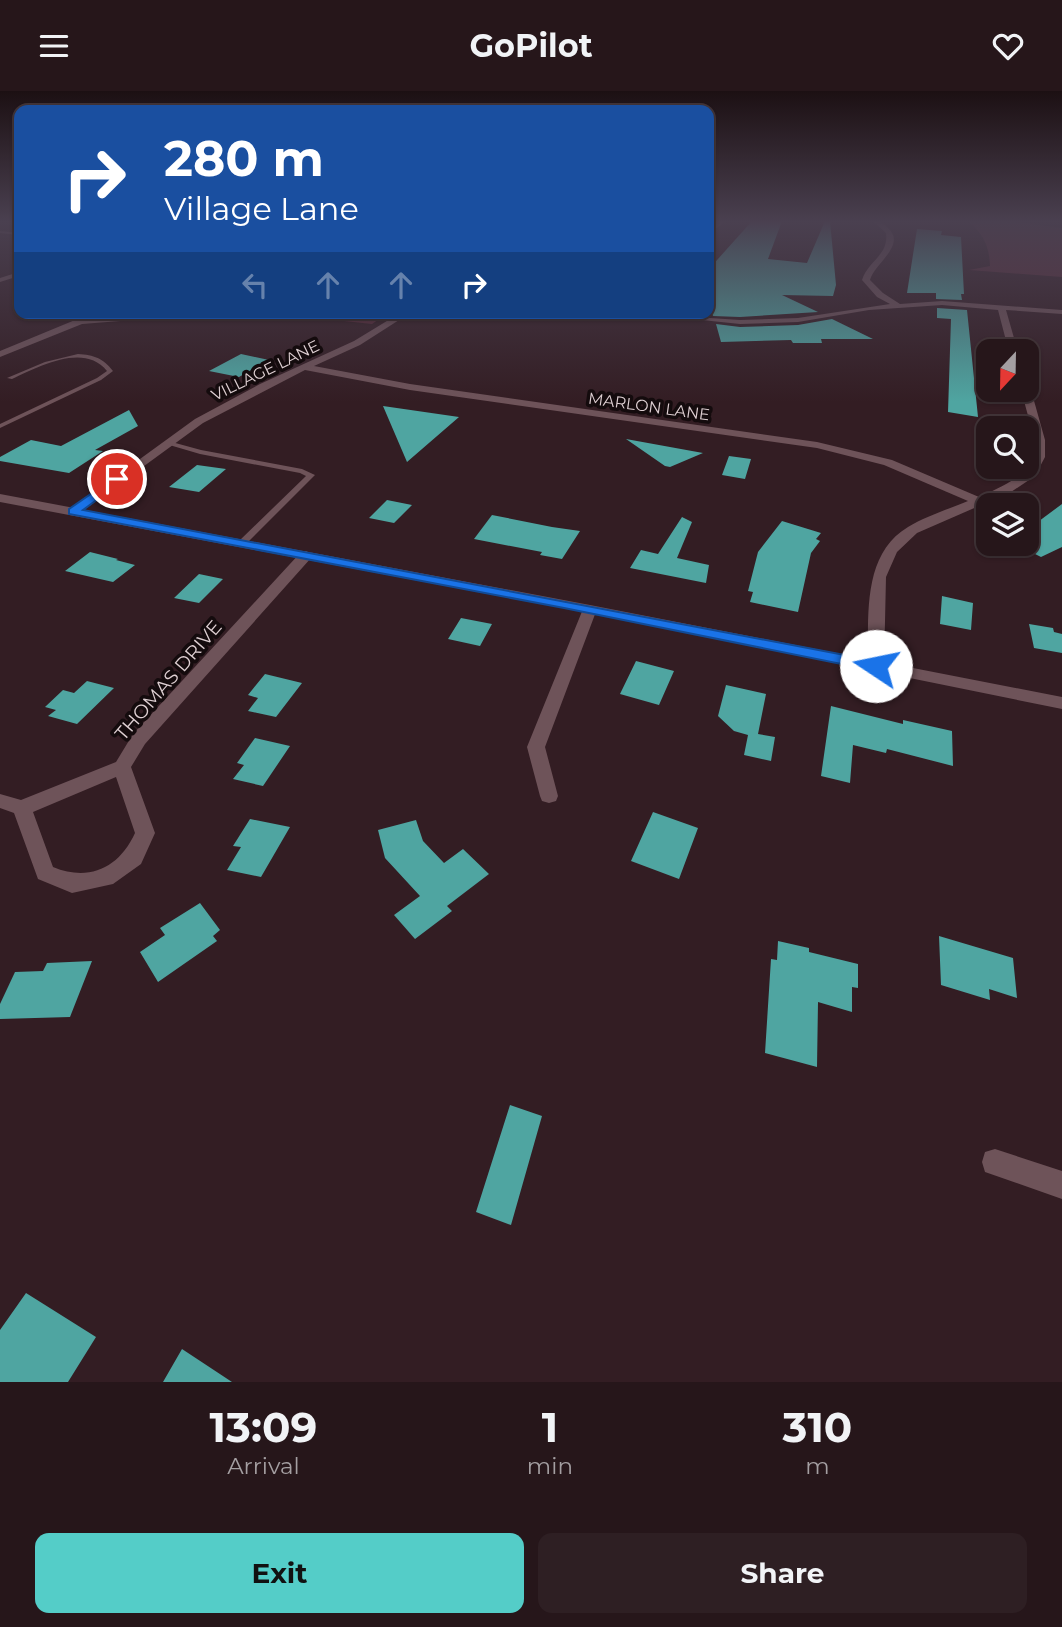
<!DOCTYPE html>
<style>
:root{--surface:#26161a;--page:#2e1f23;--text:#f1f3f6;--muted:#a49fa2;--line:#423539;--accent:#54cdc8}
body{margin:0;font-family:Montserrat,sans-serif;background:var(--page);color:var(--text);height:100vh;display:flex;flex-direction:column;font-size:26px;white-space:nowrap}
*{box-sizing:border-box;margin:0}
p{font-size:23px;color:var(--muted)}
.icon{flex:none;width:38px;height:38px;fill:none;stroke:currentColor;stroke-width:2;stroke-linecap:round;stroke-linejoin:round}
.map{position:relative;height:1291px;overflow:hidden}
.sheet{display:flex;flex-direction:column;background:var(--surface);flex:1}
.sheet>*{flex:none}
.hud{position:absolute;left:14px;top:14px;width:700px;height:214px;border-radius:14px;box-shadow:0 2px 5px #0004,0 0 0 2px var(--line);background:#1a4fa0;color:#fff;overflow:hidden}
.needle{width:46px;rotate:202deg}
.controls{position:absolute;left:976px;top:248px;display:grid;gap:14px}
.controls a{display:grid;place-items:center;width:63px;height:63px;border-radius:14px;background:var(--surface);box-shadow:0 2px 5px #0004,0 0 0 2px var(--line);font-size:35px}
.pin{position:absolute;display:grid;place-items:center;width:60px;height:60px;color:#fff;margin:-30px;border:4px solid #fff;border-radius:50%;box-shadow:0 2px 7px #0007}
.me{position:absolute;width:77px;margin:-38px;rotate:281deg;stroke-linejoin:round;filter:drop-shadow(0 0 5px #0008)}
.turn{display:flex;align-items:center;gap:24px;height:147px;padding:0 35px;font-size:32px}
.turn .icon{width:91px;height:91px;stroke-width:2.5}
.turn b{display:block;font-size:49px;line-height:60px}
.lanes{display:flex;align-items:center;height:66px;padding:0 35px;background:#0003;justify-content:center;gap:35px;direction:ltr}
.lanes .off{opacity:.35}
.eta{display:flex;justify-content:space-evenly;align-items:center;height:119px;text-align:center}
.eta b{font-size:42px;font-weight:700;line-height:49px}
.button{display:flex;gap:14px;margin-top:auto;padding:14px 35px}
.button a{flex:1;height:80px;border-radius:14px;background:var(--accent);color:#111;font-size:28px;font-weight:700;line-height:80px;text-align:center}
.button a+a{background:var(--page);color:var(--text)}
header{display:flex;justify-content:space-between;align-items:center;height:91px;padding:0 35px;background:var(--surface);font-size:32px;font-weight:700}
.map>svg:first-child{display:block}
.green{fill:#5b2d3a}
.building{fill:#4fa5a1}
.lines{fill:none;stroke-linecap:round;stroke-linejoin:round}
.service{fill:#6e5359;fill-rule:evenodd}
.minor{fill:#6e5359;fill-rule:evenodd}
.tertiary{fill:#6e5359;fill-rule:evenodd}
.route{fill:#1a73e8;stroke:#114b97;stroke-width:2}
.labels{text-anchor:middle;stroke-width:7;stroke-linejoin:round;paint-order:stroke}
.far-street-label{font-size:16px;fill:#decfd2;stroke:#140b0d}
.street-label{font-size:19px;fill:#decfd2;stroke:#140b0d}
</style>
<header><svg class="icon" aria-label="menu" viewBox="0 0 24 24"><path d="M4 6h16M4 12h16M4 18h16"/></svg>GoPilot<svg class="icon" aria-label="heart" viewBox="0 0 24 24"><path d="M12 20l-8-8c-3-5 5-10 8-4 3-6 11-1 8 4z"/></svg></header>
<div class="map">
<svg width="1062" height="1291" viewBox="0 0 1062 1291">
<rect width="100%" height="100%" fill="#331d23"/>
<path class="green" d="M969 130 1017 131 1062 137V186L969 179 990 175C989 154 984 145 969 130Z
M269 222H388L372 233Z"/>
<path class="building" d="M752 130H782L768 168 807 172 825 130H830L836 194 833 205 782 204 818 221 740 226 713 225 709 213V178Z
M917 138 942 140 941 144 961 146 964 203H961L962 209 936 208V202H907Z
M937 217 967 219 978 326 948 321 951 228 937 227Z
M832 228 873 248H821L822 252H793L791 249 721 251 716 233 740 236 798 234Z
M241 263 269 269 239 286 209 280Z
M383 315 459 326 407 371Z
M129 319 138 335 95 359 103 360 69 382 0 370V366L31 349 61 355Z
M626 348 703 362 670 376 665 375Z
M729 365 751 368 745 388 722 384Z
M197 374 226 378 199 401 169 396Z
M387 409 412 414 394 432 369 427Z
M1062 413V456L1041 466 1027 459V439Z
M492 424 552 436 580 440 562 468 540 464 542 461 474 448Z
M682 426 692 431 677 467 709 474 706 492 630 477 641 459 658 463Z
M782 430 821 442 816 448 820 450 811 462 798 521 750 511 753 501 748 500 758 461Z
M90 461 118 468 116 469 135 474 113 491 65 480Z
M199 483 223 488 199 512 174 507Z
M942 505 973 512 971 539 940 533Z
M461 527 492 533 480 555 448 548Z
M1029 533 1053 537 1054 541 1062 543V562L1034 557Z
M636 570 674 580 659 614 620 603Z
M265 583 302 592 276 626 248 620 258 607 248 604Z
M87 590 114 597 77 633 48 625 56 619 45 616 63 599 74 602Z
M726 594 766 603 758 643 775 646 771 670 744 664 748 644 734 640 718 625Z
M831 615 903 633V629L952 640 953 675 887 658 886 662 853 654 850 692 821 685Z
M255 647 290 655 263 695 233 688 244 674 237 672Z
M653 721 698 737 679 788 631 770Z
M250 728 290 736 261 786 227 779 241 756 233 755Z
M416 729 423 750 444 772 463 758 489 783 447 815 452 820 415 848 394 824 420 805 385 767 378 739Z
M200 812 220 839 213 845 217 850 158 891 140 861 165 844 160 837Z
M939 845 1013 867 1017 907 989 898 990 909 941 894Z
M778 850 809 857V861L858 873V897L852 896V921L818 911 817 976 765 962 771 868 777 869Z
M92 870 70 926 0 928V913L15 881 43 880 47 872Z
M510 1014 542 1025 511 1134 476 1121Z
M26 1202 96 1246 68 1291H0V1239Z
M182 1258 232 1291H163Z"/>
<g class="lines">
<path class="service" d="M0 140 19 142V144L0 142Z
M78 263C94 264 103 267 113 280L101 289 0 337V333L97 287 107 280C84 251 38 276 12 288L7 287 45 271Z
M168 350 201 359 302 378 315 384 245 454H239V450L306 385 300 382 200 363 166 353 165 352Z"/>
<path class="minor" d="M719 130H726L709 143V138Z
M873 130C880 130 883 132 888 137 907 154 874 173 870 189L883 202 900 213 942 210 1062 219V223L1006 219 1018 261H1009L998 219 942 214 869 219 798 231 740 233 635 222 740 229 798 227 890 213 877 206 862 189C868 170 889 164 886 142Z
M19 181V185L0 191V187Z
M92 222H103L94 228 222 222 82 233 0 266V260Z
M400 222H410L360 254 314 275 410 293 817 351 892 369 979 406C1048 376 1039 366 1021 299H1027V296L1031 299 1045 349V366L1035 385 1011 401 917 442 897 461 886 486 884 575 876 580 868 575C869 528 861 464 908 436 926 425 949 418 968 410L884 374 817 357 410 299 305 279 203 332 77 424H69L67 421 195 328 260 293 354 250Z
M306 460 313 464 311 467 145 653 131 676 155 742 141 773 113 793 72 802 38 788 14 722 0 717V703L21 709 116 671 133 643 301 461ZM116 686 135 742C119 777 89 791 53 776L33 721Z
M590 514 597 518 545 656 558 705 556 710 549 712 542 710 540 705 527 656 583 518Z
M995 1058 1062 1080V1108L985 1081 982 1071 985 1061Z"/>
<path class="tertiary" d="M0 403 590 514 1062 606V618L590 522 0 411Z"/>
</g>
<linearGradient id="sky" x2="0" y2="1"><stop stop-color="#1c1013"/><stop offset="0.42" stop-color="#4a4050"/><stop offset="1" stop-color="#4a4050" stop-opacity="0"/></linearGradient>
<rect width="1062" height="311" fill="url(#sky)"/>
<path class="route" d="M117 385 122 388 121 391 83 419 876 570 883 575 876 580 564 517 69 423V418Z"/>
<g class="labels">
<g class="far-street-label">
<text transform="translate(265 279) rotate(-26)" y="6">VILLAGE LANE</text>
<text transform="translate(649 315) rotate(8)" y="6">MARLON LANE</text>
</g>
<g class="street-label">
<text transform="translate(168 589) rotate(-49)" y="7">THOMAS DRIVE</text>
</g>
</g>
</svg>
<div class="controls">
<a><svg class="needle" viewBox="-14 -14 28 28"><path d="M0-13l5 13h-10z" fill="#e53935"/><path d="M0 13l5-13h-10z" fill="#a49fa2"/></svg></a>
<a><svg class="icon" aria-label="search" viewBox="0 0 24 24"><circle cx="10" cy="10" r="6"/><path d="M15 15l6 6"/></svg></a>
<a><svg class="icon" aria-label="layers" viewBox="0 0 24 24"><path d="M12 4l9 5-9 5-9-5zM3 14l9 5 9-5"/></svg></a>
</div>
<div class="pin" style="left:117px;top:388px;background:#d93025"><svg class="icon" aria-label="arrive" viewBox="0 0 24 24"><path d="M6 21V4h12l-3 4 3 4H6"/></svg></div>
<svg class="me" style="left:876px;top:575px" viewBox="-20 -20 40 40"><circle r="19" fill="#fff"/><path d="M0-13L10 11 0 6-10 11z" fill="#1a73e8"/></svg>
<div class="hud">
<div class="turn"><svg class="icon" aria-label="right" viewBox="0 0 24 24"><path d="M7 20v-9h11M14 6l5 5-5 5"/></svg><div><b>280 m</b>Village Lane</div></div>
<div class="lanes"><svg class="icon off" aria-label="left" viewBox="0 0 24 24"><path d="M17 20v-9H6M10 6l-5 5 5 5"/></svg><svg class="icon off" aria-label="ahead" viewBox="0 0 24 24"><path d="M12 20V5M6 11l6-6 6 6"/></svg><svg class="icon off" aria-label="ahead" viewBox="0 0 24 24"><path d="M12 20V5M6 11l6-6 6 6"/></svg><svg class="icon" aria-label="right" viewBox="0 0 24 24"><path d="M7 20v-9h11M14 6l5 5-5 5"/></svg></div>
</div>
</div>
<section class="sheet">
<div class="eta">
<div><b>13:09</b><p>Arrival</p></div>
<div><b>1</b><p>min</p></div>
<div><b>310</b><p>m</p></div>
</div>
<div class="button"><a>Exit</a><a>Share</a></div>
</section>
